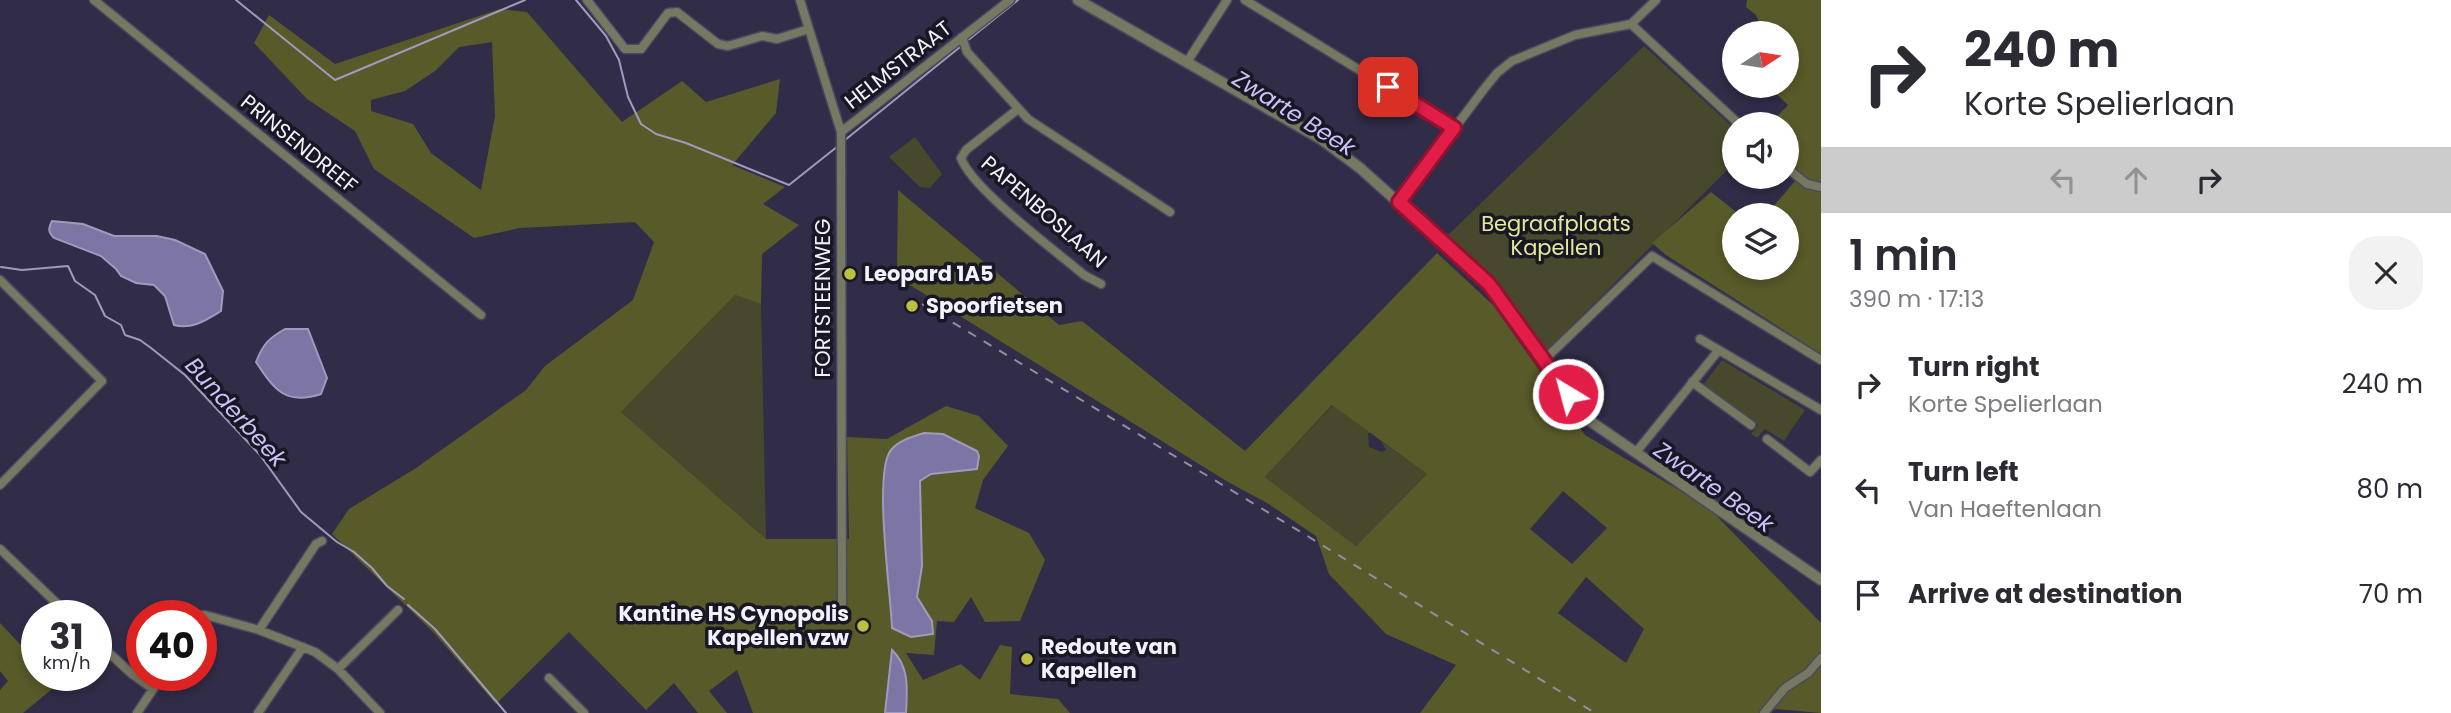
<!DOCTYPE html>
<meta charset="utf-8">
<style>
:root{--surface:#fff;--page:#f2f2f3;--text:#2b2b33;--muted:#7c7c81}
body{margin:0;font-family:Poppins,sans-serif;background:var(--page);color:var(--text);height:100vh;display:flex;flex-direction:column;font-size:26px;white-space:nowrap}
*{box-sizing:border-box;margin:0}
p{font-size:23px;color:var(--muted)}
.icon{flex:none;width:38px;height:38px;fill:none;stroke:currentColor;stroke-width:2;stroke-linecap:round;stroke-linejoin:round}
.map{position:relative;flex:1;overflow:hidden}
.details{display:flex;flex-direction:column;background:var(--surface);width:630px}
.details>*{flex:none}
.banner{background:#fff;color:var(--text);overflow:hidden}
.needle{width:46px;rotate:78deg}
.buttons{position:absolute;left:1722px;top:21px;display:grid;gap:14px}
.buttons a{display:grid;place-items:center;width:77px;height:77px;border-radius:50%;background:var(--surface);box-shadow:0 4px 10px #0003;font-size:35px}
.speed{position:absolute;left:21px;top:600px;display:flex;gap:14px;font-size:35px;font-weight:700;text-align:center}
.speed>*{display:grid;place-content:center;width:91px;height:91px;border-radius:50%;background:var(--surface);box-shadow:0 4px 10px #0003;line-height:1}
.speed small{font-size:18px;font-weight:400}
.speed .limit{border:10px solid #d22;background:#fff;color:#111}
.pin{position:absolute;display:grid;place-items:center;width:60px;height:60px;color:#fff;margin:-30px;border-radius:14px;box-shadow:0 4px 10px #0006}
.me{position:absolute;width:77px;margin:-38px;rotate:323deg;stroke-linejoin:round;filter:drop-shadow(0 0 5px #0008)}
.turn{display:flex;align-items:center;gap:24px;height:147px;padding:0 28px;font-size:32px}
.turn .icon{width:91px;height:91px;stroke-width:2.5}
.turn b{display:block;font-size:49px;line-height:60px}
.lanes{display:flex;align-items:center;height:66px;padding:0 28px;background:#0003;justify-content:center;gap:35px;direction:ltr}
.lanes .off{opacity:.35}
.round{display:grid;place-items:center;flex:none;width:74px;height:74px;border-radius:28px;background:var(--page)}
.head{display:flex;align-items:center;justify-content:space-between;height:119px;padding:0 28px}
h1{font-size:42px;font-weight:600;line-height:52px}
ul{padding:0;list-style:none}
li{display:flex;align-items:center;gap:21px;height:105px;padding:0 28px}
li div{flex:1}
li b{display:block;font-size:26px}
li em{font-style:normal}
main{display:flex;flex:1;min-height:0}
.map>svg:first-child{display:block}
.green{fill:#48492c}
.forest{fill:#595a29;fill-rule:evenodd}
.water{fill:#7d75a3;stroke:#a09abe;stroke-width:2}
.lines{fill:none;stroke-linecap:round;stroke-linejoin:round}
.stream{stroke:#a09abe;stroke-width:2}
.minor-casing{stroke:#4c4861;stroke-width:11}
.tertiary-casing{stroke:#4c4861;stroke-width:13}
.minor{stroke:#777862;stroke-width:8}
.tertiary{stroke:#777862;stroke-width:10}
.rail{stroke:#928ea2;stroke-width:2;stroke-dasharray:9 9;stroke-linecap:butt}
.route-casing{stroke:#92132f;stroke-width:18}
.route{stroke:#e11d48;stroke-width:12}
.poi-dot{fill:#bdbf43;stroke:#191723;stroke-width:2.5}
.labels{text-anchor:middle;stroke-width:7;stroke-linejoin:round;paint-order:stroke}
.street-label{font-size:21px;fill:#f3f1fc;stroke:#191723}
.park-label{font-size:21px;fill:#e6e99a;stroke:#191723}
.poi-label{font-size:21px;font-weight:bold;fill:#f3f1fc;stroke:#191723;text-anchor:start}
.water-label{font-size:23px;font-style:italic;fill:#cbc1fb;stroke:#191723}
</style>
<main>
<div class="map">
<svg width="1821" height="713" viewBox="0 0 1821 713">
<rect width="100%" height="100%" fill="#312c48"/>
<path class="green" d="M1644 46 1734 128V163L1546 352 1495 280 1448 235Z
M915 137 942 174 930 188 920 187 889 157Z
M735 295 761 304 766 539 621 412Z
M1722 360 1805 410 1784 441 1765 429 1757 438 1751 434 1758 425 1704 384Z
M1333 405 1371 433H1368L1369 447 1382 452 1386 450 1381 441 1427 474 1356 546 1265 477Z"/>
<path class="forest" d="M1747 0H1821V354L1666 255 1652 243 1711 192 1740 215H1734V268H1787V215H1766L1795 181 1787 171V124H1770L1788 105 1768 86H1787V33H1764L1756 15 1746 7Z
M500 9 527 12 622 122 682 81 706 102 780 79 776 113 732 165 785 187 763 204 799 225 762 254 761 304 735 295 621 412 766 539H849L847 437 887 439 946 406 979 416 1008 446 983 480 975 508 1029 533 1045 560 1020 621 985 622 971 597 954 622 937 621 934 655 906 653 923 680 961 664 980 680 1000 645 1012 647 1010 694 1058 699 1070 713H753L737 670 709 691 727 713H698L674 683 646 710 569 632 496 704 434 633 332 534 349 509 416 468 526 390 545 366 633 300 654 242 635 222 520 228 474 238 374 169 355 131 307 99 254 43 269 15 335 64ZM492 42 495 116 481 190 431 153 413 124 371 111V100L405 91 435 71 459 47Z
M898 190 1059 325 1082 321 1245 451 1437 253 1493 305 1585 435 1708 507 1821 623V713L1775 709 1771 713H1420L1456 665 1386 634 1329 574 1316 536 1267 503 1228 482 897 277ZM1332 405 1427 474 1356 546 1265 477ZM1563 491 1607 528 1572 564 1530 529ZM1586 577 1644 629 1626 663 1558 613Z
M0 623 37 662V676H50L58 684 23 713H0V690L8 681 0 671Z"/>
<path class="water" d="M52 221 83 224 114 236H157L175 240 205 254 223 291 221 311C206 320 192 330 174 325L165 296 154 285 136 283 121 276 116 269 101 256 54 238C48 232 48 228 52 221Z
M285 329H308L327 378 321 394C285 406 274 389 256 362 263 344 269 338 285 329Z
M924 433 943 434 977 451 979 456 977 469 931 474 920 481 922 566 917 597 932 621 933 634 911 637 892 628C891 595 873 472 891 450 899 440 912 437 924 433Z
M892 650C910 667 907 690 906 713H885Z"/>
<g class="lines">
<path class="stream" d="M236 0 335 80 525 0
M576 0 606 36 619 60 628 97 641 124 656 134 686 143 789 185 838 146
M967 41 1018 0
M845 140 960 47
M1 267 22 270 68 266 75 281 95 295 105 316 121 325 125 335 140 340 151 348 185 375 260 455 301 512 337 542 354 552 372 568 387 586 404 599
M408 605 435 629 506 713"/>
<defs>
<path id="minor" d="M94 0 481 315
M587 0 625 49H641L668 13 677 12 718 44 728 46 762 36 777 39 809 29
M800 0 841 132 842 603
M1245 0 1454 128
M1631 24 1739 124
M962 37 967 52 1028 119 1170 212
M1187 62 1227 0
M1018 109 966 150 961 158C972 189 1056 251 1084 275L1101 284
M841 132 1010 0
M1787 168 1807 184 1821 187
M1399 202 1484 89 1497 73 1512 61 1575 35 1631 24 1656 0
M0 280 102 381 0 485
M1700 339 1821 410
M1543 361 1652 256 1821 360
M1692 382 1751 425
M1767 439 1810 472 1821 460
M1637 451 1718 351
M0 549 70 616
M193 616 205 615 259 630 315 652 338 669 380 713
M259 630 316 544 322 541
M96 641 132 674 153 689
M338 669 398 610
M132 674 142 665
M549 678 584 713
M137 713 162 676
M258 713 303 647
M1764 713 1785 688 1808 673 1821 658"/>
<path id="tertiary" d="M1078 0 1321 139 1360 168 1489 284 1580 411 1590 421 1821 580"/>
</defs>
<use href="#minor" class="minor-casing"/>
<use href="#tertiary" class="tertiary-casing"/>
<use href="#minor" class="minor"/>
<use href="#tertiary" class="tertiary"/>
<path class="rail" d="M922 304 1309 537 1595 713"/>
</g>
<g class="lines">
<defs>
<path id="route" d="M1388 87 1454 128 1399 202 1489 284 1568 394"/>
</defs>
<use href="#route" class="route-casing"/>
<use href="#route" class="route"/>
</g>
<g class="poi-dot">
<circle cx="850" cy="274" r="7"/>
<circle cx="912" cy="306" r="7"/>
<circle cx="863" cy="626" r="7"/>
<circle cx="1027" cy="659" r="7"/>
</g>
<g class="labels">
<g class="street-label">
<text transform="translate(898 65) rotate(-38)" y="7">HELMSTRAAT</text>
<text transform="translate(299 144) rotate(39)" y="7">PRINSENDREEF</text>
<text transform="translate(1044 212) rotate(41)" y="7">PAPENBOSLAAN</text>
<text transform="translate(823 298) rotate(-90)" y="7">FORTSTEENWEG</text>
</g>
<g class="park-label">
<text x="1556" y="231">Begraafplaats<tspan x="1556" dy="24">Kapellen</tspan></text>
</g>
<g class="poi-label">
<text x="864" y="281">Leopard 1A5</text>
<text x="926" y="313">Spoorfietsen</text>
<text x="849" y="621" text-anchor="end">Kantine HS Cynopolis<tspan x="849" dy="24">Kapellen vzw</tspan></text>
<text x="1041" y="654">Redoute van<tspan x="1041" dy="24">Kapellen</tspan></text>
</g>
<g class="water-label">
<text transform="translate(1294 113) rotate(32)" y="8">Zwarte Beek</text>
<text transform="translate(236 412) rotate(48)" y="8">Bunderbeek</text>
<text transform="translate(1714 487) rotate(35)" y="8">Zwarte Beek</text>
</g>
</g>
</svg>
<div class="buttons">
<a><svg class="needle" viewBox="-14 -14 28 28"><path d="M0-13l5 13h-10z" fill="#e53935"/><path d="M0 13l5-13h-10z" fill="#7c7c81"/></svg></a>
<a><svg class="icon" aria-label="sound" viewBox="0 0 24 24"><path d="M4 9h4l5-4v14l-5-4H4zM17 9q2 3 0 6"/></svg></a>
<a><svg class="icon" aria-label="layers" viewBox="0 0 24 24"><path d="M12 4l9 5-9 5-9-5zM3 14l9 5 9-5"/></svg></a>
</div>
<div class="speed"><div>31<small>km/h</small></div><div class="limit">40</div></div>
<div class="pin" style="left:1388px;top:87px;background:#d93025"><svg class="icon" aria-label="arrive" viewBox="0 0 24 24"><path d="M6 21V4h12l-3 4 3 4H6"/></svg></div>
<svg class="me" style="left:1568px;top:394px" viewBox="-20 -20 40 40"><circle r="17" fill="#e11d48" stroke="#fff" stroke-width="3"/><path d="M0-11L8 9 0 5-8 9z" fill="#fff"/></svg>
</div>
<section class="details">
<div class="banner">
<div class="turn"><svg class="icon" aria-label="right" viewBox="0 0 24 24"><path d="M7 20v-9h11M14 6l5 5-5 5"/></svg><div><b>240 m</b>Korte Spelierlaan</div></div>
<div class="lanes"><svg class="icon off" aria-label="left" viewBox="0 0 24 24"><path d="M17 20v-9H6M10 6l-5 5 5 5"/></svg><svg class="icon off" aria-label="ahead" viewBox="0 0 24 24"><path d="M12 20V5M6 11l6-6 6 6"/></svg><svg class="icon" aria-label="right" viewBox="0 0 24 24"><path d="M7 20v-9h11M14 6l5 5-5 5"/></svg></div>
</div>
<div class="head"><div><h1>1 min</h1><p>390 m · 17:13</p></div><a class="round"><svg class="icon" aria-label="close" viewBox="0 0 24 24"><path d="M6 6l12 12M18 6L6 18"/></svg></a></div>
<ul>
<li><svg class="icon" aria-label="right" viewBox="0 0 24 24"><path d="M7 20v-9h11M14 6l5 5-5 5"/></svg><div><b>Turn right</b><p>Korte Spelierlaan</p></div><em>240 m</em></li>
<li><svg class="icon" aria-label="left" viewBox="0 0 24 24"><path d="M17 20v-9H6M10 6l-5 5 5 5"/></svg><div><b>Turn left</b><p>Van Haeftenlaan</p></div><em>80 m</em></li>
<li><svg class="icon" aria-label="arrive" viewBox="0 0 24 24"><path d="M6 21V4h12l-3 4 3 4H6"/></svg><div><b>Arrive at destination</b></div><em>70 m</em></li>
</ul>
</section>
</main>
